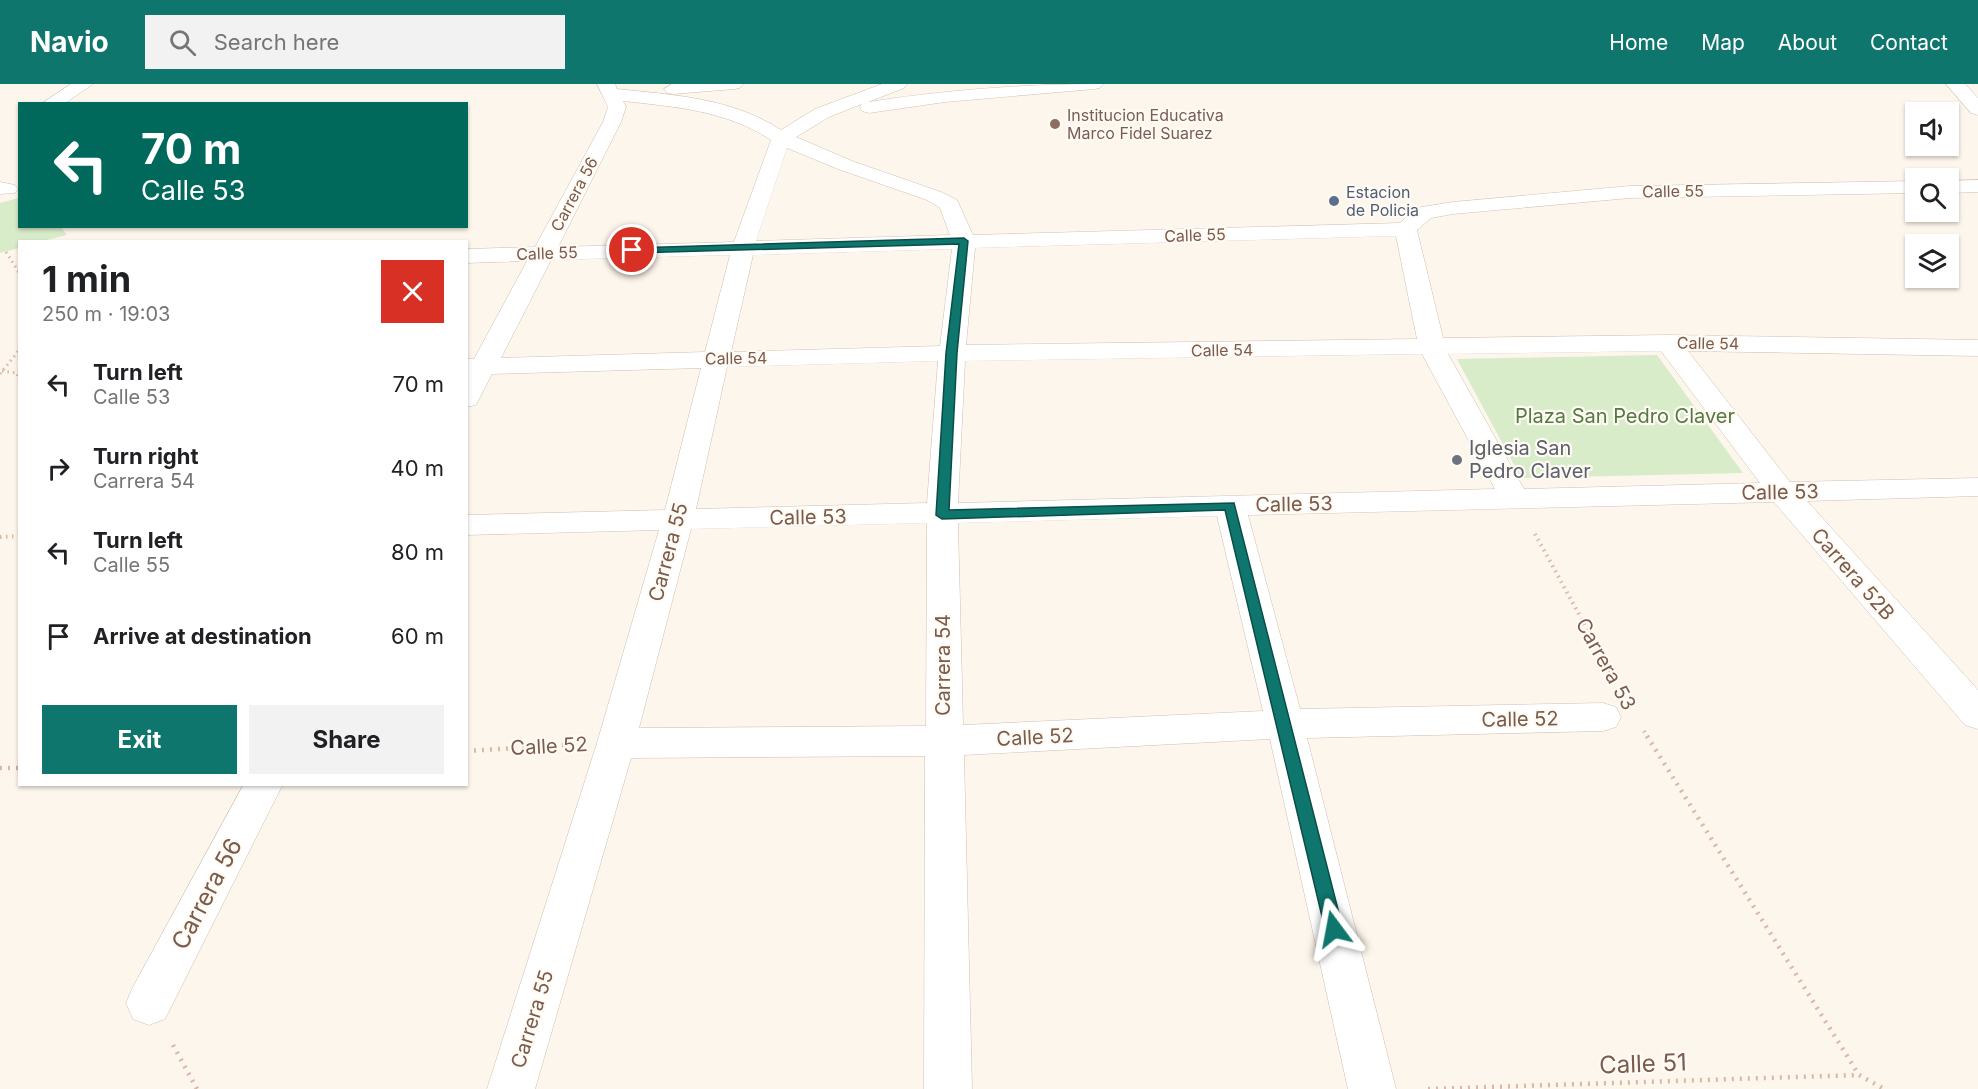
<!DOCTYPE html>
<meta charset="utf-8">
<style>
:root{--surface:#fff;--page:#f2f2f2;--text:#202124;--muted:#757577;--accent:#0f766e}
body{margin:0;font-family:Inter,sans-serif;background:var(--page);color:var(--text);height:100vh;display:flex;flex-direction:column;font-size:22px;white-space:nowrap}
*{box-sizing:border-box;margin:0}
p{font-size:20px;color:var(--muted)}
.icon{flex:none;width:33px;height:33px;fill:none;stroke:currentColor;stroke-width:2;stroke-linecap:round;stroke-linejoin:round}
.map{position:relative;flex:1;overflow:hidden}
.drawer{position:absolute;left:18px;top:156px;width:450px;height:546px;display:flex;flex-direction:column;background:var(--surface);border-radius:0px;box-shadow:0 2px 4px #0004}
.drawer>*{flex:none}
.hud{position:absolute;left:18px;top:18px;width:450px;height:126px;border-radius:0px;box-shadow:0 2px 4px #0004;background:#00695c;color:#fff;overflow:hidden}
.controls{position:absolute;left:1905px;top:18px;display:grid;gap:12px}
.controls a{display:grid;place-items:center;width:54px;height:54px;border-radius:0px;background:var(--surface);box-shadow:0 2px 4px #0004;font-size:30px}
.pin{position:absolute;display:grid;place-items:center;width:51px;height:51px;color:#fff;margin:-26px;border:3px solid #fff;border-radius:50%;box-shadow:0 2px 6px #0007}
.me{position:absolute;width:66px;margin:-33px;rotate:347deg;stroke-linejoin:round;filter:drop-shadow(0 0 4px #0008)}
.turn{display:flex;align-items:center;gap:21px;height:126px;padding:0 24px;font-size:27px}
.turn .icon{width:78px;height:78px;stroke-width:2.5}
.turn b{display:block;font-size:42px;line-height:51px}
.round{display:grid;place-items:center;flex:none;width:63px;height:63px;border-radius:0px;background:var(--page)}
.summary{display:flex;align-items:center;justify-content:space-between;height:102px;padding:0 24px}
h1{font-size:36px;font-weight:700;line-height:45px}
.primary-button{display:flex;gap:12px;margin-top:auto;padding:12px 24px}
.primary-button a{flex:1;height:69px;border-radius:0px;background:var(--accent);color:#fff;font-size:24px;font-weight:700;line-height:69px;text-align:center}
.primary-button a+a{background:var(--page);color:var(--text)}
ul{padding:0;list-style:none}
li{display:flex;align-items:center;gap:18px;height:84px;padding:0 24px}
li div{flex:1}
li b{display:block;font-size:22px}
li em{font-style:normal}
header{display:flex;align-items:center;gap:36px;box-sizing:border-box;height:84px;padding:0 30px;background:var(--accent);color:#fff}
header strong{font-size:28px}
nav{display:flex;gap:33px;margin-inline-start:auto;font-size:21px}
.search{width:420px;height:54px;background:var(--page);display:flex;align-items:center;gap:15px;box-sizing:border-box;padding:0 21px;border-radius:0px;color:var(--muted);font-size:22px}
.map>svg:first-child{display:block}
.green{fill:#d8ecc9}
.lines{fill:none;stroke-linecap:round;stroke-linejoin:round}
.minor-casing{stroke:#d1beb0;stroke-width:1}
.path-far2{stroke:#d9b8a5;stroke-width:3;stroke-dasharray:1.5 4;stroke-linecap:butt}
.path-far1{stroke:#d9b8a5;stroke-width:4;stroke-dasharray:1.5 4.5;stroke-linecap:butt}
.path{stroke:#d9b8a5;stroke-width:4.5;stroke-dasharray:2 6;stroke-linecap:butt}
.minor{fill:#fff;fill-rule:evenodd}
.route{fill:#0f766e;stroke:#0a4d48;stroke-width:1.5}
.education-dot{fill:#8d6e63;stroke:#fffaf3;stroke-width:2}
.service-dot{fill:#5c6f8a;stroke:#fffaf3;stroke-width:2}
.worship-dot{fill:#6b7280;stroke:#fffaf3;stroke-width:2}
.labels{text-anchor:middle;stroke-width:4.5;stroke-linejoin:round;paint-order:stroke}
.far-education-label{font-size:16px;fill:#785e54;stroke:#fffaf3;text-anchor:start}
.far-street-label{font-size:16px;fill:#7a5c4d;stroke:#fffaf3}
.far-service-label{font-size:16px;fill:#4e5e75;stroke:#fffaf3;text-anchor:start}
.park-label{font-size:20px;fill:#537a41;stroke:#fffaf3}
.worship-label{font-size:20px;fill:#5b616d;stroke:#fffaf3;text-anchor:start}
.street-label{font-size:20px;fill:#7a5c4d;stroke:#fffaf3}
.near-street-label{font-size:24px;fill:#7a5c4d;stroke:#fffaf3}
</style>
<header>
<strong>Navio</strong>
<div class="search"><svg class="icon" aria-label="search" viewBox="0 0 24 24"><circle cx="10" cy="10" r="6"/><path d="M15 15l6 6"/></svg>Search here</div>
<nav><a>Home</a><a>Map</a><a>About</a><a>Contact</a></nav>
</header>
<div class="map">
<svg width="1978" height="1005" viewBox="0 0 1978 1005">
<rect width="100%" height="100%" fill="#fdf6ec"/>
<path class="green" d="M19 114 20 142 61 143 67 151 43 157 20 158 19 164 0 169V119Z
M1657 271 1743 389 1521 394 1457 275Z"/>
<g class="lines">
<defs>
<path id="minor" d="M71 0H93L64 20H41Z
M597 0H615L617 5C674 11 732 14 781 46L815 25 882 0H907L904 4 868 18C946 6 1024 0 1103 0L1100 4 1094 5 945 18 869 29 862 27 860 23 862 20 829 33 796 53 852 77 941 108 957 116 973 151 1400 139 1416 124 1453 118 1630 102 1916 97V109L1630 114 1453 130 1431 134 1417 146 1443 254 1668 251 1978 256V272L1688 267 1790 398 1978 394V412L1807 417 1978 606V645L1965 641 1774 418 1248 431 1300 625 1603 619 1616 623 1621 633 1616 643 1603 647 1307 654 1396 1005H1348L1270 655 964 671 972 1005H924L925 672 631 674 535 1005H487L597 659 659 446 466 451V431L665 426 701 284 492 290 476 321 466 323V275H474L527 177 466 179V165L535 163 603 38 608 23ZM623 17C676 23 725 26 771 56L734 158 558 163 621 38 626 23ZM787 64 838 85 927 116 940 124 950 151 756 157ZM1396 152 1417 255 966 261 975 164ZM952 165 940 262 731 268 753 171ZM730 171 705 268 501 274 551 176ZM1661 267 1760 399 1524 405 1448 270ZM1422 270 1495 405 958 419 965 277ZM938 277 927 419 696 425 727 283ZM1217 432 1263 627 963 641 958 439ZM927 439 926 642 639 644 691 445Z
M672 0H743L740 4 734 5 673 10 667 9 664 5Z
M1946 0H1965L1978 14V31L1971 29Z
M1978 96V108L1948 109V97Z
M0 98 15 101 18 105 15 109 0 110Z
M244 700H283L165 935 149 941 133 935 126 919 133 903Z"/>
</defs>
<use href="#minor" class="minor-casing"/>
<path class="path-far2" d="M6 168 20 190
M2 287 17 289 20 299
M0 290 20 265"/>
<path class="path-far1" d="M1535 450 1614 594
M0 453 20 452
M1644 647 1648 654"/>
<path class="path" d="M1647 652 1859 991 1884 1005
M466 667 567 661
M0 684H20
M173 961 197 1005
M1428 1005 1858 991"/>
<use href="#minor" class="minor"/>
</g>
<path class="route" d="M964 154 968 157 957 269 949 426 1234 419 1343 845 1340 851 1334 853 1328 851 1325 845 1225 426 942 435 936 431 946 269 959 160 632 169 627 166 632 164Z"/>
<circle class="education-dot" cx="1055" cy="40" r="6"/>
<circle class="service-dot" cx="1334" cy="117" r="6"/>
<circle class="worship-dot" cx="1457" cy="376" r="6"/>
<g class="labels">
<g class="far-education-label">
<text x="1067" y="37">Institucion Educativa<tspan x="1067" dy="18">Marco Fidel Suarez</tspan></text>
</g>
<g class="far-street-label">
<text transform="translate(1673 107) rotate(-1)" y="6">Calle 55</text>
<text transform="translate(574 110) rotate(-62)" y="6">Carrera 56</text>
<text transform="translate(1195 151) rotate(-2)" y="6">Calle 55</text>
<text transform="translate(547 169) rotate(-2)" y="6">Calle 55</text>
<text transform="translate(1708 259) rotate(1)" y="6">Calle 54</text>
<text transform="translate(1222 266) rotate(-1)" y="6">Calle 54</text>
<text transform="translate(736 274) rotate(-1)" y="6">Calle 54</text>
</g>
<g class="far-service-label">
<text x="1346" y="114">Estacion<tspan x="1346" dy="18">de Policia</tspan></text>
</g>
<g class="park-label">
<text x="1625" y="339">Plaza San Pedro Claver</text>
</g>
<g class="worship-label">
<text x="1469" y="371">Iglesia San<tspan x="1469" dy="23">Pedro Claver</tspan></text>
</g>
<g class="street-label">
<text transform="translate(1780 408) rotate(-1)" y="7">Calle 53</text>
<text transform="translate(1294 420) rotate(-1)" y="7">Calle 53</text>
<text transform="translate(808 433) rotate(-1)" y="7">Calle 53</text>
<text transform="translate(668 468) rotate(-75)" y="7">Carrera 55</text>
<text transform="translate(1853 490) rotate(49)" y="7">Carrera 52B</text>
<text transform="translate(1606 580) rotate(61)" y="7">Carrera 53</text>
<text transform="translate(943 581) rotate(-90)" y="7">Carrera 54</text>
<text transform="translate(1520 635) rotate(-1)" y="7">Calle 52</text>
<text transform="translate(1035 653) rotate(-3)" y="7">Calle 52</text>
<text transform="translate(549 662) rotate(-3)" y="7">Calle 52</text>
<text transform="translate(532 935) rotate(-73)" y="7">Carrera 55</text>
</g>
<g class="near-street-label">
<text transform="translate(207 810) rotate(-62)" y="8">Carrera 56</text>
<text transform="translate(1643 980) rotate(-2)" y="8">Calle 51</text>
</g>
</g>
</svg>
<div class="controls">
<a><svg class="icon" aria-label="sound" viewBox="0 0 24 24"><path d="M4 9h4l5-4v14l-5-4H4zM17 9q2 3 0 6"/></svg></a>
<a><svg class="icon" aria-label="search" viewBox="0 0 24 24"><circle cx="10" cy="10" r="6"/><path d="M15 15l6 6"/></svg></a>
<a><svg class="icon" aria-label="layers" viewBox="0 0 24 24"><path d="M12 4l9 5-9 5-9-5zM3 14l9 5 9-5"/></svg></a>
</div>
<div class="pin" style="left:632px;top:166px;background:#d93025"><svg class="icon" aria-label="arrive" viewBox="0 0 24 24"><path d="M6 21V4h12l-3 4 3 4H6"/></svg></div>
<svg class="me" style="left:1334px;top:845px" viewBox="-20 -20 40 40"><path d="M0-17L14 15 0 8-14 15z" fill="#0f766e" stroke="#fff" stroke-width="4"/></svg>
<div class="hud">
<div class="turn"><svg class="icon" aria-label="left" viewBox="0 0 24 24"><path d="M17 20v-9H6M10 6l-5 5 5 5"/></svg><div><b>70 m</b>Calle 53</div></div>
</div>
<section class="drawer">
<div class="summary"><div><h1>1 min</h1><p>250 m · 19:03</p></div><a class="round" style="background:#d93025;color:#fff"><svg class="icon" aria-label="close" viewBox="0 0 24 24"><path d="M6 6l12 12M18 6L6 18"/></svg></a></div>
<ul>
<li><svg class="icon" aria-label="left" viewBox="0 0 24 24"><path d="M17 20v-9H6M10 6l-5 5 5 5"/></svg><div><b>Turn left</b><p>Calle 53</p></div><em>70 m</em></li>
<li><svg class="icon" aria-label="right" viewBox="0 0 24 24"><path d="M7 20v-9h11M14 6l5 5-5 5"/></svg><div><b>Turn right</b><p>Carrera 54</p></div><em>40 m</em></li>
<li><svg class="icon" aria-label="left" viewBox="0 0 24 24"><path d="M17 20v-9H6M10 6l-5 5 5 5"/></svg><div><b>Turn left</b><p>Calle 55</p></div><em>80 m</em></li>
<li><svg class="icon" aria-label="arrive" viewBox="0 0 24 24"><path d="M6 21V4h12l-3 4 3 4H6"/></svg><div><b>Arrive at destination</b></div><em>60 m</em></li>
</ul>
<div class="primary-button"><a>Exit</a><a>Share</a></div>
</section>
</div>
